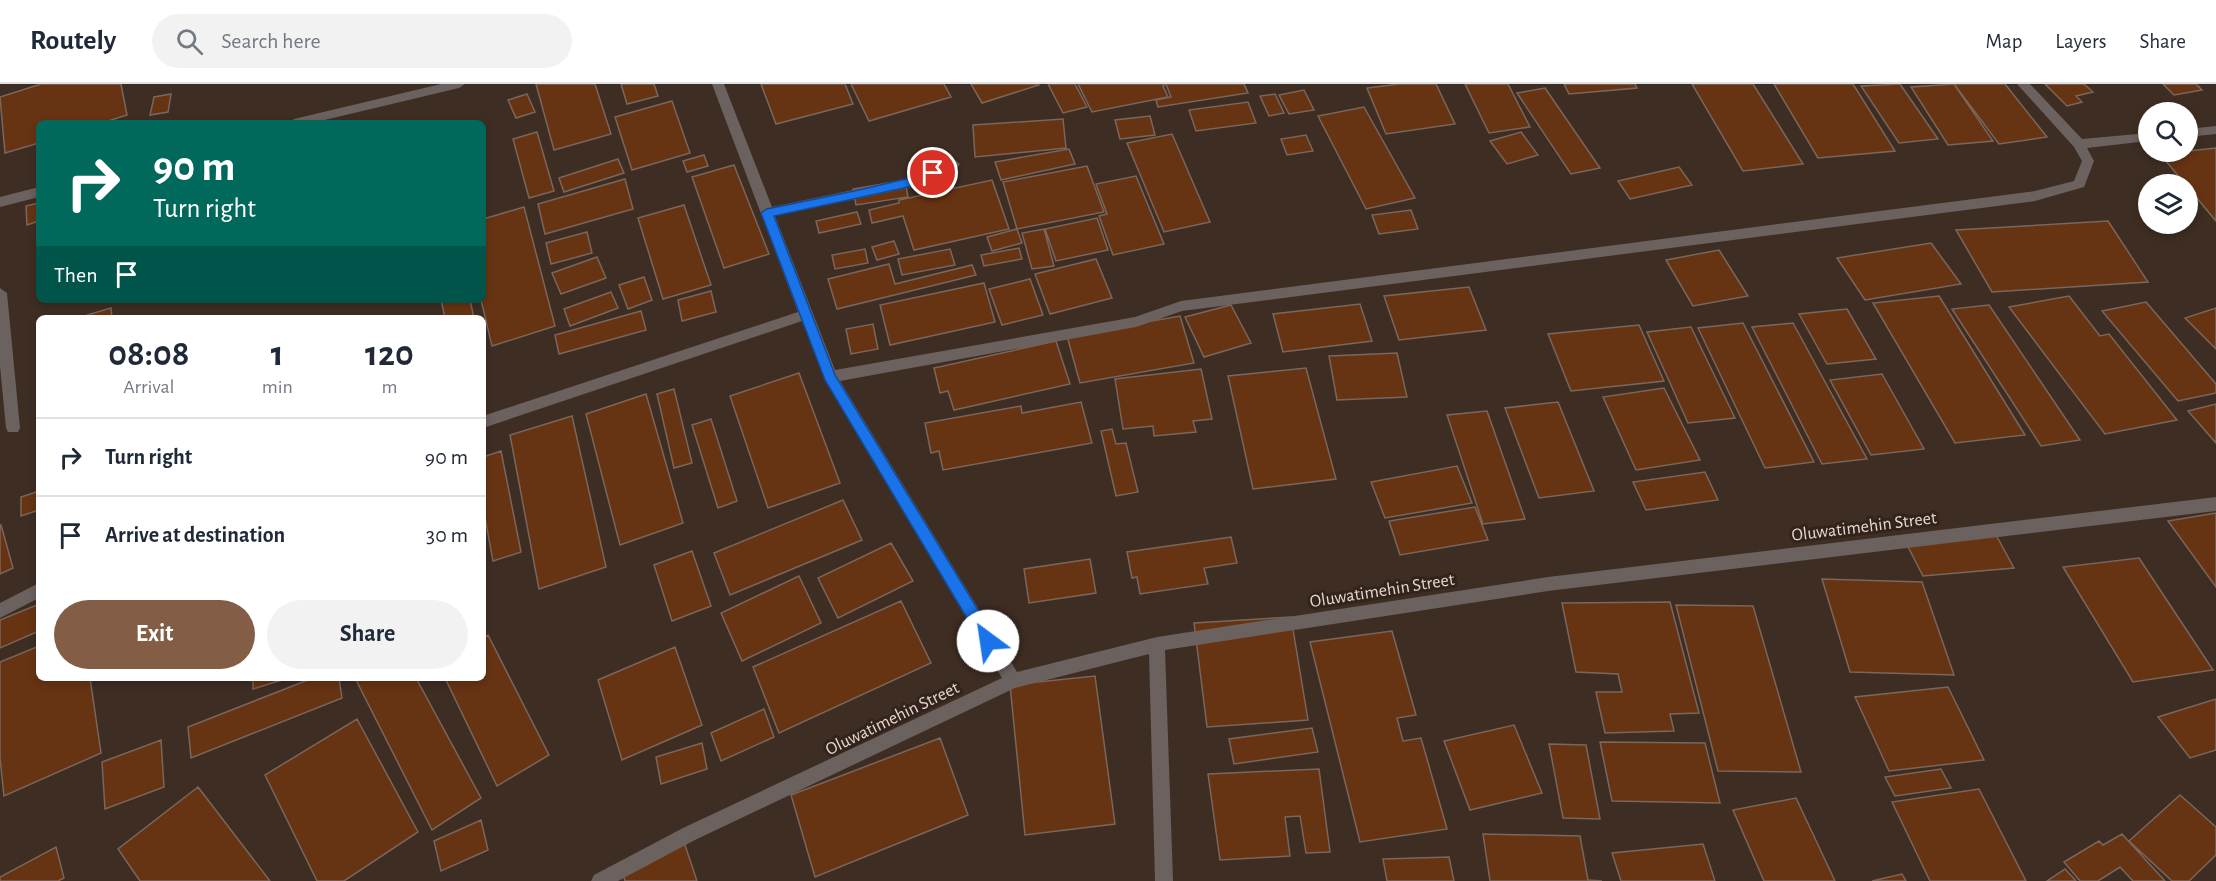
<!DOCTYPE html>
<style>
:root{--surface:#fff;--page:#f2f2f3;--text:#1f2937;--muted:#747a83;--line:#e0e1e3;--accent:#835d45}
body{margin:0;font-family:"Alegreya Sans",sans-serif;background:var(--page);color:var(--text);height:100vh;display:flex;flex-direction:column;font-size:22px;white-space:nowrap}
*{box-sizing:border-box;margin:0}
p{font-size:20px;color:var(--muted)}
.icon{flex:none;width:33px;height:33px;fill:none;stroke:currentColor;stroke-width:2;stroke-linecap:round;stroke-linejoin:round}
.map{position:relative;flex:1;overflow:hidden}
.sheet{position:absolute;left:36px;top:231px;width:450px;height:366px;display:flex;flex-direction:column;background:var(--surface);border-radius:9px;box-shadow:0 3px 9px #0003}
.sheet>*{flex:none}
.hud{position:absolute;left:36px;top:36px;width:450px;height:183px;border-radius:9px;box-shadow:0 3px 9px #0003;background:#00695c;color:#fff;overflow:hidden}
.tools{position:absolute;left:2138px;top:18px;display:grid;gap:12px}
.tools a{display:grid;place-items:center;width:60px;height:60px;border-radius:50%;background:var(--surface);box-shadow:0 3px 9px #0003;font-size:30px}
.pin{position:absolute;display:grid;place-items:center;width:51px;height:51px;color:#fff;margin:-26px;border:3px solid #fff;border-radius:50%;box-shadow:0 2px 6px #0007}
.me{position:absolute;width:66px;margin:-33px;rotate:329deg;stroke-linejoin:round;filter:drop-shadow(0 0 4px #0008)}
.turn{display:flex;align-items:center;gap:21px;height:126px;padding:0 18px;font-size:27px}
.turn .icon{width:78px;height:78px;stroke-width:2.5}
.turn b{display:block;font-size:42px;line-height:51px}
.then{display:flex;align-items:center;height:57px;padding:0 18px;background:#0003;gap:12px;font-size:22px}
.eta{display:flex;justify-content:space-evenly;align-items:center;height:102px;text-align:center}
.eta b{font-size:36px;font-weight:700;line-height:42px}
.cta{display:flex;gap:12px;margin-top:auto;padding:12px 18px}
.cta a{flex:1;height:69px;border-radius:36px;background:var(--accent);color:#fff;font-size:24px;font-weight:700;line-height:69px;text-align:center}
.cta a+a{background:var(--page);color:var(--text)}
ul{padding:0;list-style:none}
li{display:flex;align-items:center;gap:18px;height:78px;padding:0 18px;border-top:2px solid var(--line)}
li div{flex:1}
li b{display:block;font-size:22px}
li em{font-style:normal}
header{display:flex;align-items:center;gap:36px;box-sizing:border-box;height:84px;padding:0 30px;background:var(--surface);border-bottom:2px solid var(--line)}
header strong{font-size:28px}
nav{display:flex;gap:33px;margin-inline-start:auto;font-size:21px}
.search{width:420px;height:54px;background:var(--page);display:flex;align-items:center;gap:15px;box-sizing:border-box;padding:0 21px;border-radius:33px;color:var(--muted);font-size:22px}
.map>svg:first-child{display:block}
.building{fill:#673413;stroke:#7a665b;stroke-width:1.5}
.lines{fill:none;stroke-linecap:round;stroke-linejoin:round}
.minor{fill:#6b615e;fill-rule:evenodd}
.route{fill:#1a73e8;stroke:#114b97;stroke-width:1.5}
.labels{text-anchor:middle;stroke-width:6;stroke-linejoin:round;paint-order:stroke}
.street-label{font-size:18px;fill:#e3d8d2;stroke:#34231a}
</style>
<header>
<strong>Routely</strong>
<div class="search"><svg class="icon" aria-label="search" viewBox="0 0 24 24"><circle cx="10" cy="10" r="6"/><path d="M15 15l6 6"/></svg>Search here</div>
<nav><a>Map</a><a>Layers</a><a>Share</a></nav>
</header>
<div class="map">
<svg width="2216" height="797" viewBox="0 0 2216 797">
<rect width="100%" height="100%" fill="#3e2d23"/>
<path class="building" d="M41 0H121L127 31 102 39H39V59L5 69 0 13Z
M536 0H595L611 50 554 66Z
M621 0H654L658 12 627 20Z
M761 0H845L853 20 776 40Z
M851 0H944L951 13 869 37Z
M971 0H1038L1039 1 982 19Z
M1048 0H1075L1087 23 1063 29Z
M1078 0H1166L1163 2 1168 13 1092 28Z
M1166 0H1244L1248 9 1158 23 1156 16 1171 13Z
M1399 0H1436L1455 40 1386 50 1367 4Z
M1465 0H1508L1530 43 1489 49Z
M1564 0H1635L1637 4 1569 10Z
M1692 0H1753L1803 80 1743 87Z
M1774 0H1853L1895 67 1818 74Z
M1900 0 1938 55 1899 59 1861 2Z
M1954 0 1993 57 1948 61 1911 3Z
M1954 0H2005L2047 53 1999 60Z
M2045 0H2084L2093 8 2076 12 2082 18 2067 22Z
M2163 0H2196L2202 6 2174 11Z
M1545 4 1600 84 1571 90 1517 9Z
M1304 6 1314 26 1289 30 1279 11Z
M171 10 168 28 150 31 154 13Z
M527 10 535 28 516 34 508 16Z
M1275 10 1284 29 1269 32 1260 12Z
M672 17 690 69 632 86 615 33Z
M1248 18 1256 39 1196 47 1189 26Z
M1364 23 1415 114 1366 125 1318 32Z
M1150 32 1155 51 1120 55 1115 36Z
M1063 35 1066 64 975 73 973 41Z
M537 48 554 107 529 114 513 55Z
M1521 48 1538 71 1507 80 1490 57Z
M1172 50 1210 138 1164 148 1127 59Z
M1306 51 1313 67 1287 71 1281 55Z
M2216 64V137L2160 70Z
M1069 65 1075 80 1001 96 995 78Z
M704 71 708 82 687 88 683 77Z
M618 75 624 89 564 108 559 94Z
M734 81 769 170 724 184 692 93Z
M1087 82 1104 128 1017 145 1003 98Z
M1679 83 1692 101 1630 115 1618 97Z
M1136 92 1164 160 1113 171 1099 132 1107 130 1096 100Z
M625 95 633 125 545 150 538 120Z
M905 96 908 113 856 121 853 105Z
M992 96 1009 145 914 166 903 132 872 139 869 126 899 119V116Z
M39 119V137L27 141 26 122Z
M684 121 711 201 663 215 638 134Z
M524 123 555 242 492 262 481 216 483 135Z
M1411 126 1418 145 1379 150 1372 131Z
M857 128 861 140 819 149 816 137Z
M1097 134 1108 166 1056 177 1045 145Z
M2108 137 2148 198 1992 208 1956 146Z
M1017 145 1022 159 992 167 987 153Z
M1044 145 1054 182 1032 185 1022 149Z
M587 148 592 169 551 180 546 159Z
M894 157 899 170 877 176 872 163Z
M1931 159 1961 200 1865 216 1837 174Z
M1019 164 1022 175 984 182 981 171Z
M865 165 868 179 835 185 832 171Z
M950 165 955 181 902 191 898 175Z
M1719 166 1748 212 1693 222 1666 176Z
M597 173 606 194 561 210 552 189Z
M1096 175 1112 214 1050 230 1035 190Z
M889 180 895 200 972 181 976 191 837 225 828 195Z
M644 193 652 216 628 225 619 201Z
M1030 195 1043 231 1002 241 989 205Z
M984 199 995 238 890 261 880 221Z
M1469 203 1486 246 1399 256 1384 212Z
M711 207 716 228 682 237 678 216Z
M611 208 618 224 570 242 564 225Z
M1939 212 2025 351 1955 359 1873 219Z
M2069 212 2100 252 2109 250 2177 336 2105 350 2009 223Z
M441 216H470L474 234H445Z
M2146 218 2216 300V309L2178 317 2102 227Z
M1360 220 1372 257 1283 268 1273 230Z
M1231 221 1251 259 1204 273 1185 233Z
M1989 221 2080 356 2041 362 1952 225Z
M111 224 112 234H87V231Z
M2216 224V265L2185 234Z
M1847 225 1876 275 1827 280 1799 230Z
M641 227 646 246 559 270 555 251Z
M1180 232 1194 279 1080 299 1067 252Z
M1743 239 1814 378 1765 384 1698 244Z
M1793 239 1867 375 1822 380 1752 243Z
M873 240 878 265 851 270 846 245Z
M1639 241 1664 297 1571 307 1548 250Z
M1691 243 1735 334 1688 339 1647 248Z
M1056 257 1070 300 954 326 948 307 940 309 934 284Z
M1397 269 1407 313 1337 316 1329 272Z
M1306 284 1336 395 1253 405 1228 292Z
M1201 285 1212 335 1193 337 1196 348 1154 352 1153 342 1123 345 1115 295Z
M799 289 840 399 768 424 730 312Z
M1882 290 1924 365 1871 371 1830 296Z
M1664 304 1700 376 1636 386 1603 313Z
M674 305 692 379 674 384 657 310Z
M646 310 683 439 620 461 586 330Z
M1081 318 1092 359 943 386 939 367 931 369 925 339 1021 322 1022 329Z
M1558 318 1594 407 1539 414 1505 324Z
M2216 320V359L2188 327Z
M1487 327 1525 435 1483 440 1447 331Z
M572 332 606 483 539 505 510 351Z
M711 335 737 417 718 424 692 341Z
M1112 345 1116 360 1126 359 1138 408 1116 412 1101 347Z
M501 367 521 468 493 477 483 423V373Z
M1457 382 1472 419 1385 434 1371 398Z
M1705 388 1718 416 1646 426 1633 398Z
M39 407V426L21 432V413Z
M843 416 862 456 730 511 714 469Z
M1475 423 1488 456 1400 471 1389 437Z
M2216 429V503L2168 437Z
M1 441 13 484 0 490V441Z
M1995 449 2014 484 1923 492 1905 457Z
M1231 453 1237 479 1204 484 1208 500 1140 510 1137 493 1132 494 1127 468Z
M891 459 913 497 838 534 818 494Z
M692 467 711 522 672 537 654 481Z
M2139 474 2213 586 2133 598 2063 483Z
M1090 475 1096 509 1029 519 1024 485Z
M799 492 821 539 742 577 721 529Z
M1822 495 1922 498 1954 591 1850 588Z
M901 517 931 579 779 649 753 583Z
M1670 518 1699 629 1670 630 1674 647 1605 649 1596 608H1622L1618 590 1576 588 1562 519Z
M39 520V547L0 564V536Z
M1676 521 1753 522 1801 688 1718 687Z
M1291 533 1308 636 1207 643 1194 539Z
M1392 547 1416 631 1397 634 1403 657 1421 654 1447 745 1360 758 1310 558Z
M488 551 549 671 497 702 445 594H483V554Z
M39 562V594H90L101 669 4 712 0 674V578Z
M675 563 702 641 622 676 598 596Z
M1095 592 1115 740 1025 751 1010 601Z
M253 594H288L253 605Z
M313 594H339L342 614 191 674 188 643Z
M355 594H416L481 714 432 746Z
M1948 603 1984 676 1889 687 1855 613Z
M2216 615V666L2190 674 2158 633Z
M764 625 774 653 721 677 711 649Z
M357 635 418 748 344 797H317L265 691Z
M1514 641 1542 709 1470 726 1444 657Z
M1312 644 1318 668 1234 680 1229 655Z
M940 654 968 731 815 793 791 711Z
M161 656 164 703 105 725 102 678Z
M1600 658 1705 659 1720 719 1612 717Z
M702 659 707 685 661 700 656 673Z
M1549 660 1586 661 1600 735 1563 734Z
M1319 685 1330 768 1306 769 1300 732 1285 733 1290 772 1220 776 1208 690Z
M1941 685 1951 704 1895 712 1885 693Z
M198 703 270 797H140L118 765Z
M1979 705 2026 797H1930L1892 718Z
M2180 711 2216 743V771L2189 797H2172L2129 757Z
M1796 714 1835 797H1764L1733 726Z
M481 736 488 766 441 787 434 757Z
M1483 750 1580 752 1588 796 1602 797H1490Z
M2122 750 2165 797H2133L2120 783 2098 797H2080L2064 778 2099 757 2103 761Z
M683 755 697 797H625L621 783Z
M1703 760 1715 797H1621L1612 769Z
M56 763 64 794 58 797H0V793Z
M1449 773 1454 797H1387L1383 775Z
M2065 785 2076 797H2047Z
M1902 790 1906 797H1872Z"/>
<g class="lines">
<path class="minor" d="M441 0H465L459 4 312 39H288L294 35Z
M712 0H724L772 123 910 94 954 75 960 80 958 83 913 103 775 132 835 286 1135 233 1181 217 2035 107 2074 97 2082 77 2074 63 2017 0H2030L2082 55 2148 49V57L2087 64 2094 77 2084 103 2035 117 1182 227 1136 243 840 297 1017 588 1157 553 1548 493 2216 413V427L1548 507 1165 566 1173 797H1155L1149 570 1015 604 695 756 618 797H591L594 791 683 744 1002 594 825 297 802 237 483 344V332L798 228Z
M2216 42V50L2187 53V45Z
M39 103V113L0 123V113Z
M0 204 7 209 20 344 18 348H8L6 344 0 282Z
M39 499V514L0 534V519Z"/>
</g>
<path class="route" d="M933 85 939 89 937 92 913 102 774 132 835 291 994 552 996 557 994 561 988 563 983 561 825 296 761 129 767 125 859 106 910 94Z"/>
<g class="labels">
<g class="street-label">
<text transform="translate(1864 442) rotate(-7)" y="6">Oluwatimehin Street</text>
<text transform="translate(1382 506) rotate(-9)" y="6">Oluwatimehin Street</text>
<text transform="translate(892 634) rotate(-26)" y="6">Oluwatimehin Street</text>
</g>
</g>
</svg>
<div class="tools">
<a><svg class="icon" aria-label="search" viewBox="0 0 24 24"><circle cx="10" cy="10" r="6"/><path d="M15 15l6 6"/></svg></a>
<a><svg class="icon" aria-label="layers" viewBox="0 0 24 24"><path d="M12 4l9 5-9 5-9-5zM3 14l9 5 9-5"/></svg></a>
</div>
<div class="pin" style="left:933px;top:89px;background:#d93025"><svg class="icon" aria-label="arrive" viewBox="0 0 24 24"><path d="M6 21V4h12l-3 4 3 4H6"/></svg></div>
<svg class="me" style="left:988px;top:557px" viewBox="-20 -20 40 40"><circle r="19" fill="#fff"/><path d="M0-13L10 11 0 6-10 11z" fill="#1a73e8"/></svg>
<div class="hud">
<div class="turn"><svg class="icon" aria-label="right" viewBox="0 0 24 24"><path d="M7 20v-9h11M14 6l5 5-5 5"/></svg><div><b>90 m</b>Turn right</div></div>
<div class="then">Then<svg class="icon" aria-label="arrive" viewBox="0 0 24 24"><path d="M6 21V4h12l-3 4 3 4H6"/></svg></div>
</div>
<section class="sheet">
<div class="eta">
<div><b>08:08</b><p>Arrival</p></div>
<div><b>1</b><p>min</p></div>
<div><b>120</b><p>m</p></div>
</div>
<ul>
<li><svg class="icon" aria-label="right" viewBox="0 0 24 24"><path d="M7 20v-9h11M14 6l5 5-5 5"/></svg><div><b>Turn right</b></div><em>90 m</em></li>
<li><svg class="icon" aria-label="arrive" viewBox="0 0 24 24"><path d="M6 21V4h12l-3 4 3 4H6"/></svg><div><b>Arrive at destination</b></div><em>30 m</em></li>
</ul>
<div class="cta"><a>Exit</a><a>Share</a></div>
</section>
</div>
